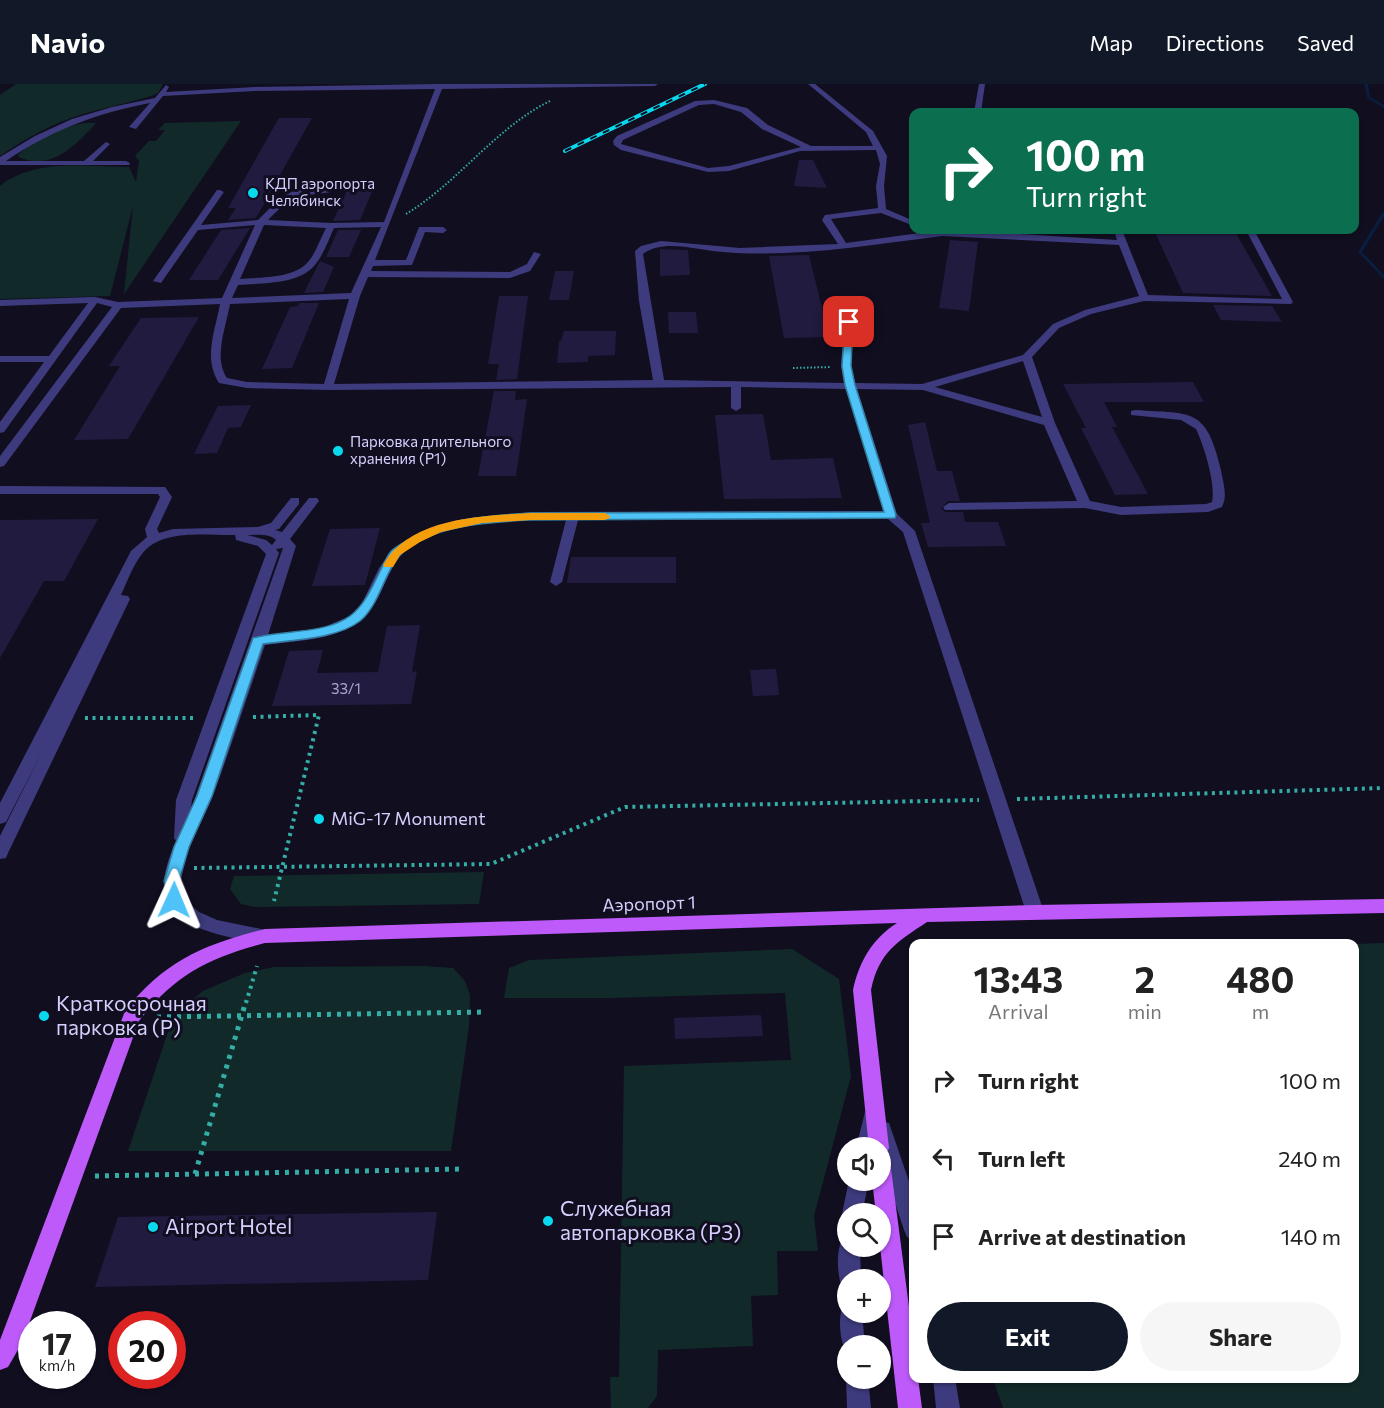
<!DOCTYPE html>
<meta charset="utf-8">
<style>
:root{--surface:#fff;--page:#f6f6f6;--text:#222;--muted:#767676;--accent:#111827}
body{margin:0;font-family:Commissioner,sans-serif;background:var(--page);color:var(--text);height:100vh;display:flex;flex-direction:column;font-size:22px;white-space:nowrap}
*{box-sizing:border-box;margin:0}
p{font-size:20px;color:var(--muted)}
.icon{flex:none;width:33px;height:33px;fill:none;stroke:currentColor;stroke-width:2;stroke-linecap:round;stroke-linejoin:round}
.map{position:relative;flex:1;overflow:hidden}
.panel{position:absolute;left:909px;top:855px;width:450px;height:444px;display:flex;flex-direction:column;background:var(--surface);border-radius:12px;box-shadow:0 2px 4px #0004}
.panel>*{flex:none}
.hud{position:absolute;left:909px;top:24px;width:450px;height:126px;border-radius:12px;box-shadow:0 2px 4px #0004;background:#0b6e4f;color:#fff;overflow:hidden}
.buttons{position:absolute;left:837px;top:1053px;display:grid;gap:12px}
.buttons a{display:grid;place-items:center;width:54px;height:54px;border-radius:50%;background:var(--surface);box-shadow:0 2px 4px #0004;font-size:30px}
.speed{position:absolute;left:18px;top:1227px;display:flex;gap:12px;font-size:30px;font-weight:700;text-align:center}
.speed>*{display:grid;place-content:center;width:78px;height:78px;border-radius:50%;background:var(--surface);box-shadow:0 2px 4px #0004;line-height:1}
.speed small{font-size:15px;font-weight:400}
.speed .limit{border:9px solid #d22;background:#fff;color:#111}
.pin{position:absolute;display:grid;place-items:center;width:51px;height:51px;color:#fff;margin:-26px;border-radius:12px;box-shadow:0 3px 9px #0006}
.me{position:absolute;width:66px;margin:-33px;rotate:1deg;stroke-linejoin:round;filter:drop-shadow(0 0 4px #0008)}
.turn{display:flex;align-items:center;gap:21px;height:126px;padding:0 18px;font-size:27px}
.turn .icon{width:78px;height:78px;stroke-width:2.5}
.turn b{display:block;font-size:42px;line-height:51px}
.eta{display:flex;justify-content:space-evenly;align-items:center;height:102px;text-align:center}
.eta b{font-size:36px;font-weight:700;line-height:42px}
.action{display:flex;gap:12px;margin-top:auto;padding:12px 18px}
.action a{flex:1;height:69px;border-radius:36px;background:var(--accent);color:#fff;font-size:24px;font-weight:700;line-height:69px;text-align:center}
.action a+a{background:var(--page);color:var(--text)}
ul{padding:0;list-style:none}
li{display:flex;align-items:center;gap:18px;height:78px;padding:0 18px}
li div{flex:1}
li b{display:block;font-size:22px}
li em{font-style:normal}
header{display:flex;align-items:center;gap:36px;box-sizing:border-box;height:84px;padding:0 30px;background:var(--accent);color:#fff}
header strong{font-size:28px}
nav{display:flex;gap:33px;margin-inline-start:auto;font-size:21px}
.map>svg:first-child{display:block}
.green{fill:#112a29}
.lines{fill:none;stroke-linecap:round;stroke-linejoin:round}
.stream{fill:#0b1d3c;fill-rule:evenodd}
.building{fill:#221b40}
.path-far2{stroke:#33ada5;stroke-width:2;stroke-dasharray:1.5 2;stroke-linecap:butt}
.path-far1{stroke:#33ada5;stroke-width:4;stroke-dasharray:3 4.5;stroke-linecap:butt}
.path{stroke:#33ada5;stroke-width:5;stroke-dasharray:4 6;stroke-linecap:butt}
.minor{fill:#3d3b7d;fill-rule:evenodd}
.major{fill:#bd5af9;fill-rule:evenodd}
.rail-casing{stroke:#09d9ef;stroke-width:4}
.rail{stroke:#110e20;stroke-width:2;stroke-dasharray:7;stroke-linecap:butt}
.route{fill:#4fc3f7;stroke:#337fa1;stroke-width:1.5}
.slow{fill:#f59e0b}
.poi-dot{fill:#09d9ef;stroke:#110e20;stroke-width:2}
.labels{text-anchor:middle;stroke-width:6;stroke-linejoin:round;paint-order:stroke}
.far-poi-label{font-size:15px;fill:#d4cffd;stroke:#110e20;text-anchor:start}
.number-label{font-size:15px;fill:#a8a2ce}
.poi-label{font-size:18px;fill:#d4cffd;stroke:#110e20;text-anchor:start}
.street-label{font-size:18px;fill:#d4cffd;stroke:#110e20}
.near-poi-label{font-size:21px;fill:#d4cffd;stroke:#110e20;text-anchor:start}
</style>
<header>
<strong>Navio</strong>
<nav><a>Map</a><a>Directions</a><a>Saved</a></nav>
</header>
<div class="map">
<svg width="1384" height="1324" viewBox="0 0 1384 1324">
<rect width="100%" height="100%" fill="#110e20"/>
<path class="green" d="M16 0H163L158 9 151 12C129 19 106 23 83 30 53 39 26 54 0 72V11Z
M241 37 124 210 133 122 110 212 0 215V102C36 74 86 83 129 83L136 98 139 77 135 72 149 57H156L165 46H158L165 39Z
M85 39H96C77 60 51 88 19 73L18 71C35 55 62 43 85 39Z
M484 788 479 820 255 823 241 820 230 805 234 792Z
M1384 859V1324H1003L993 1295 1354 1294 1355 860Z
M792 865 839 895 851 992 814 1132 818 1167H777L778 1211 751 1212 753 1262 658 1266 657 1312 648 1324H611L610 1293H619L624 982 791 976 785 909 611 914H504L509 884 529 876Z
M425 882 453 884 465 897 470 911 469 942 451 1067H128L169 945 187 920 203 907 245 889 274 883Z"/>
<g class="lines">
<path class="stream" d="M1364 0H1368L1370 13 1384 21V24L1367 14Z
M1384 128V132L1362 168 1384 191V195L1358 168 1382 129Z"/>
</g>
<path class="building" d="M279 34H312L256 134 228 136 236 124H228Z
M799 76H813L827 104 794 102Z
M352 96H377L360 136 333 137Z
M250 144 218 196H189L221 146Z
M338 146H361L349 173H326Z
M1154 146H1234L1272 212 1183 209Z
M950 156 978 158 969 227 939 224Z
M660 165 688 166 690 191 660 192Z
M809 171 829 253 784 254 769 172Z
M320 177 334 183 323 208 304 209Z
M555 187H574L569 216H549Z
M499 212H528L517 295 496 296 499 280H488Z
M299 219H319L292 284 262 285 290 223 298 222Z
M1213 221 1272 222 1282 238 1221 236Z
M668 228H696L698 249H669Z
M199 233 128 355 74 356 120 282H109L141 234Z
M564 247H616L615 271 588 272V278L557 279 559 257H561Z
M1193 298 1204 318H1104L1117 343H1112L1148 410 1115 411 1081 344H1086L1063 300Z
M494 307H516L515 316 527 315 516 392H478Z
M251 321 241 343 228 344 217 369 194 370 218 322Z
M763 330 771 376 833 374 842 414 724 415 715 331Z
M925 338 937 387H952L960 417H948L941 424 945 428H963L965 438H998L1006 462 928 463 921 439H930L908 341Z
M98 435 64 497H44L0 574V436Z
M380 444 365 501 312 502 330 445Z
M571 473H676V499H567Z
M420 541 412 588 417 587 411 620 272 622 289 567 323 566 317 589 378 588 387 542Z
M776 585 779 611 753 612 750 586Z
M761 931 763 952 675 955 674 934Z
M437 1128 428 1196 95 1203 118 1133Z"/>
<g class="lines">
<path class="path-far2" d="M406 130C459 98 495 44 550 17
M793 284 831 283"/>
<path class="path-far1" d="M253 633 319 631 274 817
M85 634H194
M1017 715 1384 704
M194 784 491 780 625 723 979 716
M246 919 257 882"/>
<path class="path" d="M157 933 486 928
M195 1090 246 917
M95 1092 464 1085"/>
<path class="minor" d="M437 0H658L655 2 442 5 375 176H406L419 143H443L447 146 443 149 425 148 412 181 373 182 371 187 510 188 527 180 534 168 541 170 530 187 510 194 368 193 360 212 334 300 653 296 639 217 635 167 641 162 661 157 740 164 838 160 822 136 825 131 878 124 876 102 880 80 876 66 800 67 729 87 708 88 621 66 614 61 613 57 617 52 695 17 714 16 747 24 768 41 811 62H873L866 48 808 0H815L873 47 887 72 884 102 886 125 914 137V142L881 129 831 135 846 159 942 146 995 148 994 146H1002L1003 149 1117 156 1114 146H1122L1148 211 1282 215 1246 146H1254L1293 218 1291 220 1144 217 1091 230 1059 244 1032 273 1055 339 1090 417 1121 423 1206 420 1212 418C1216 400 1204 362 1196 345L1181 336 1131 331V327L1135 326C1193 330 1206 323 1221 386 1223 399 1228 411 1222 423L1208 428 1121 431 1085 424 945 426 943 423 949 419 1077 417 1044 341 923 306 857 305 897 430 915 447 1044 828 1041 833 1035 835 1029 833 1026 828 903 448 888 435 578 436 562 498 556 502 550 498 566 436C518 436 456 433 413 461 395 473 389 491 380 510 357 557 310 555 265 561 248 610 232 660 214 709 201 744 177 775 182 813L199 828 217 836 271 847 274 852 271 857 265 859C239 856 175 846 166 816 160 797 168 775 176 757L174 754 176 716 266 470 258 462 236 456 235 451C207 452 162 444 142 470 133 481 127 498 121 511L128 512 130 515 8 769 6 774 0 775V752L41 670 6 738 0 740V719L131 467 147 453 145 445 160 413 158 410H0V402L165 403 172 413 157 445 159 449 173 445 258 443 271 439 291 414H299V420L279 445 275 446 282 448 309 414H317L319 417 290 455 296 462 268 551 322 544 350 532 362 519 379 484 392 466 420 448 459 436 530 428 884 427 846 305 741 303V324L736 327 731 324V303L328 306 247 304 219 299C203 274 215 248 220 220L121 224 4 382 0 383V372L112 223 97 219 4 348 0 349V338L44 278H0V272H49L88 219 0 222V216L95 213 118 218 222 214 255 141 198 146 161 199 153 197 217 106H220L224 108 201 141 258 136 281 113 296 106 328 104H331V108C294 114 297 107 268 136L331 139 384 138 435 5 255 7 163 12 136 45 129 43 150 19C97 29 50 47 6 77H84L106 58 110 60 93 77H126L130 79 129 81H0V73L35 52 72 35 112 23 155 14 166 1 169 3 166 8 255 3ZM714 20 741 28 762 45 801 63 729 82 708 84 621 60 623 56 699 21ZM264 141 326 144C320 155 316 169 308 178 293 195 261 193 240 195ZM381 143 351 209 232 214 238 201C261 199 297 201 314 182 323 172 328 157 334 144ZM942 152 1119 161 1139 212 1085 226 1053 240 1023 271 922 300 855 299 851 282 854 239 849 236 844 239 841 282 844 299 664 296 643 170C664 154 699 167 723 168 796 174 870 161 942 152ZM349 215 324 300 247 298 227 294C213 274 226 243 230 220ZM1023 277 1042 333 935 303ZM247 451C256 451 269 449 276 456L272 461 266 456ZM283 464 191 725 192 716 279 469 276 465Z
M979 0H985L981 28H974Z
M872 1025 879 1028 881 1037 889 1039 914 1112V1156L907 1153 904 1146 880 1073V1064L877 1060 876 1064H856L865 1028Z
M849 1096H869L862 1130H848V1138L842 1130Z
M848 1152V1162H860L861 1196H848V1206L842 1204C837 1190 836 1168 842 1155Z
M848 1218V1228H862L865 1262H848V1270C839 1259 838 1233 843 1220Z
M848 1289V1294H868L871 1324H847L846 1294Z
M933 1294H955L960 1324H936Z"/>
<path class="major" d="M1384 815V829L927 838C897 858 879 868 871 906L889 1064 886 1070 890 1077 914 1261V1294H918L922 1324H898L880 1162V1130H876L872 1096H880V1064H869L853 906C859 878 872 855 897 839L265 859C210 873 174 891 139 937L22 1259 8 1283 0 1286V1256L125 927C164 877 205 860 265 845L1035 821Z"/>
<defs>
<path id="rail" d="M565 67 705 0"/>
</defs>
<use href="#rail" class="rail-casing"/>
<use href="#rail" class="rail"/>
</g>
<path class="route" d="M849 236 853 238 851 282 855 301 896 431 895 434 530 436C491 438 429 441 400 471 384 488 380 520 360 537 337 555 291 556 263 560L212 712 189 763 179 797 182 816 180 821 174 823 169 821 164 797 174 763 197 712 253 554C282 546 326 550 350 532 369 518 377 490 389 470 392 465 398 462 403 459 441 434 486 432 530 429L884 428 845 301 842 282 845 238Z"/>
<path class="slow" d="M530 429H605L611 433 605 436H530L482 439 441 448 420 458 400 471 393 483H385L383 481C410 433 482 432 530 429Z"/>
<g class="poi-dot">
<circle cx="253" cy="109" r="6"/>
<circle cx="338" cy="367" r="6"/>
<circle cx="319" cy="735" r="6"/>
<circle cx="44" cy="932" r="6"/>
<circle cx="548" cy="1137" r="6"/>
<circle cx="153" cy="1143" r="6"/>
</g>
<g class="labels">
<g class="far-poi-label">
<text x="265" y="105">КДП аэропорта<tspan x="265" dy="17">Челябинск</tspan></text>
<text x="350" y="363">Парковка длительного<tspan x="350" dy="17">хранения (P1)</tspan></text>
</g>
<g class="number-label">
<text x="346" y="610">33/1</text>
</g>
<g class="poi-label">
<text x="331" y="741">MiG-17 Monument</text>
</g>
<g class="street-label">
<text transform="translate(649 820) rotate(-2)" y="6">Аэропорт 1</text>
</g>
<g class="near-poi-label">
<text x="56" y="927">Краткосрочная<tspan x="56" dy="24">парковка (P)</tspan></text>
<text x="560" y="1132">Служебная<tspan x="560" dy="24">автопарковка (P3)</tspan></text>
<text x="165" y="1150">Airport Hotel</text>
</g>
</g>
</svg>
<div class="buttons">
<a><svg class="icon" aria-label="sound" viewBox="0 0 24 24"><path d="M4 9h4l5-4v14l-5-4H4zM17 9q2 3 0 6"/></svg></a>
<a><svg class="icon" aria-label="search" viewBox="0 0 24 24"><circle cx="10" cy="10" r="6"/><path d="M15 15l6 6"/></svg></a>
<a>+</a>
<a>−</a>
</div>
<div class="speed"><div>17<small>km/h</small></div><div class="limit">20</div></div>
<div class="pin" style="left:849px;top:238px;background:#d93025"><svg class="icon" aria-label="arrive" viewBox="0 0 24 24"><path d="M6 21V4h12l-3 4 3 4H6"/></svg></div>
<svg class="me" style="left:174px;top:816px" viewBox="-20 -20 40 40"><path d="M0-17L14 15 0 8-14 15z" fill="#4fc3f7" stroke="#fff" stroke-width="4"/></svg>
<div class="hud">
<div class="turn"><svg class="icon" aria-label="right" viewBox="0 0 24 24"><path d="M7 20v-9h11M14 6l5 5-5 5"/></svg><div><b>100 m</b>Turn right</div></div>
</div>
<section class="panel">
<div class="eta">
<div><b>13:43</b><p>Arrival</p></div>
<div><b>2</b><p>min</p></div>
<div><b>480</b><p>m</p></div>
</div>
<ul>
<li><svg class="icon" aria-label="right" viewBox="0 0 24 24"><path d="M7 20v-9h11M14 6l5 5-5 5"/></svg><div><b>Turn right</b></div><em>100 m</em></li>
<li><svg class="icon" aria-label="left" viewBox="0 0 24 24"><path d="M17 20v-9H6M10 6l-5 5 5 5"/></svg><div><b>Turn left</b></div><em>240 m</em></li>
<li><svg class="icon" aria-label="arrive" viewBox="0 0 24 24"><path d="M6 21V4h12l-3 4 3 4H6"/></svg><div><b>Arrive at destination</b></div><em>140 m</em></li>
</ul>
<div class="action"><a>Exit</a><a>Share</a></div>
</section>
</div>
